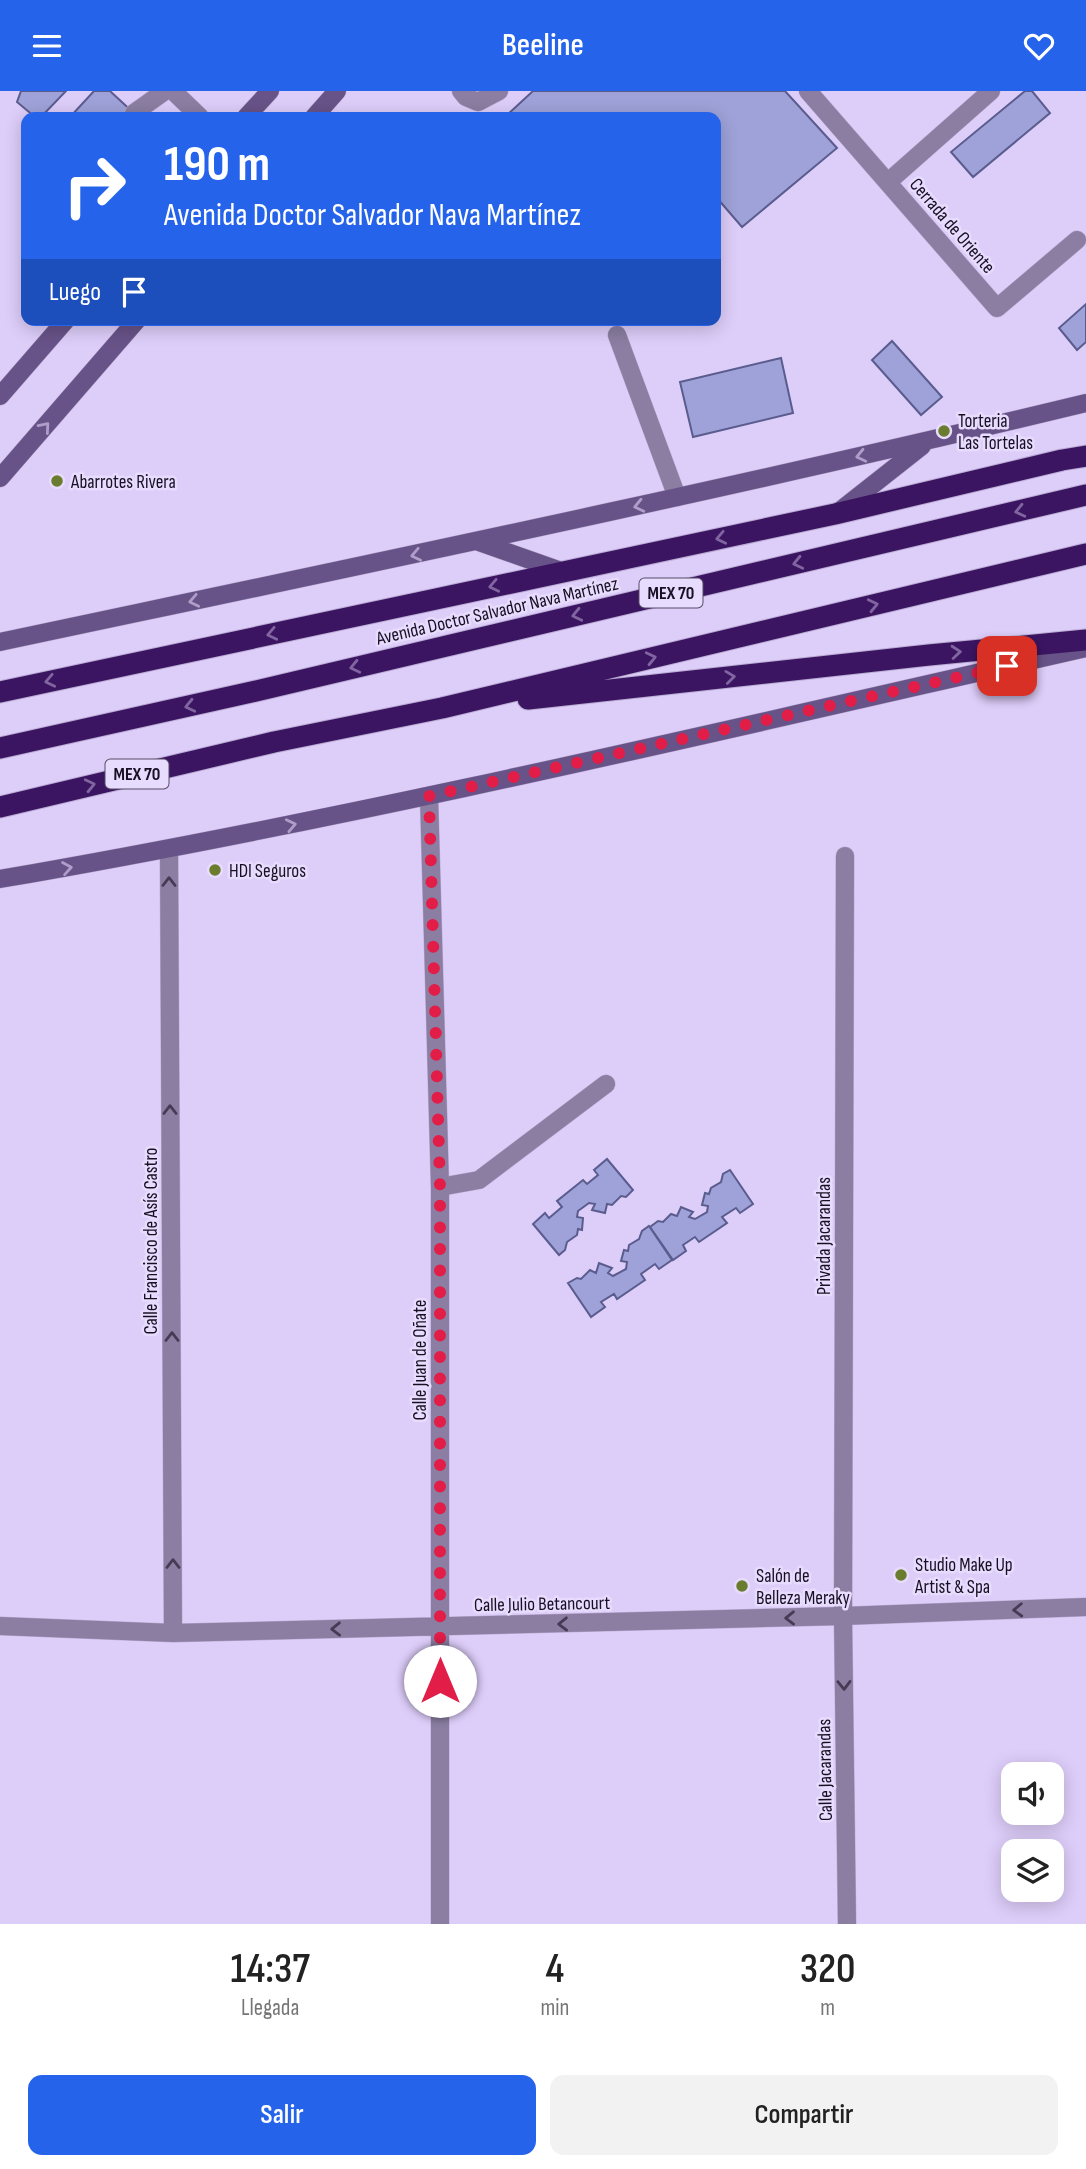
<!DOCTYPE html>
<html lang="es">
<meta charset="utf-8">
<style>
:root{--surface:#fff;--page:#f2f2f2;--text:#222;--muted:#767676;--accent:#2563eb}
body{margin:0;font-family:"Sofia Sans Condensed",sans-serif;background:var(--page);color:var(--text);height:100vh;display:flex;flex-direction:column;font-size:26px;white-space:nowrap}
*{box-sizing:border-box;margin:0}
p{font-size:23px;color:var(--muted)}
.icon{flex:none;width:38px;height:38px;fill:none;stroke:currentColor;stroke-width:2;stroke-linecap:round;stroke-linejoin:round}
.map{position:relative;height:1833px;overflow:hidden}
.details{display:flex;flex-direction:column;background:var(--surface);flex:1}
.details>*{flex:none}
.top-card{position:absolute;left:21px;top:21px;width:700px;height:214px;border-radius:14px;box-shadow:0 4px 18px #0003;background:#2563eb;color:#fff;overflow:hidden}
.tools{position:absolute;left:1001px;top:1671px;display:grid;gap:14px}
.tools a{display:grid;place-items:center;width:63px;height:63px;border-radius:14px;background:var(--surface);box-shadow:0 4px 18px #0003;font-size:35px}
.pin{position:absolute;display:grid;place-items:center;width:60px;height:60px;color:#fff;margin:-30px;border-radius:14px;box-shadow:0 4px 10px #0006}
.me{position:absolute;width:77px;margin:-38px;rotate:0deg;stroke-linejoin:round;filter:drop-shadow(0 0 5px #0008)}
.turn{display:flex;align-items:center;gap:24px;height:147px;padding:0 28px;font-size:32px}
.turn .icon{width:91px;height:91px;stroke-width:2.5}
.turn b{display:block;font-size:49px;line-height:60px}
.then{display:flex;align-items:center;height:66px;padding:0 28px;background:#0003;gap:14px;font-size:26px}
.eta{display:flex;justify-content:space-evenly;align-items:center;height:119px;text-align:center}
.eta b{font-size:42px;font-weight:600;line-height:49px}
.primary-button{display:flex;gap:14px;margin-top:auto;padding:14px 28px}
.primary-button a{flex:1;height:80px;border-radius:14px;background:var(--accent);color:#fff;font-size:28px;font-weight:600;line-height:80px;text-align:center}
.primary-button a+a{background:var(--page);color:var(--text)}
header{display:flex;justify-content:space-between;align-items:center;height:91px;padding:0 28px;background:var(--accent);color:#fff;font-size:32px;font-weight:600}
.map>svg:first-child{display:block}
.building{fill:#9ea2d8;stroke:#5b5c8e;stroke-width:2}
.lines{fill:none;stroke-linecap:round;stroke-linejoin:round}
.service-casing{stroke:#b9abd2;stroke-width:19}
.minor-casing{stroke:#b9abd2;stroke-width:19}
.secondary-casing{stroke:#b9abd2;stroke-width:19}
.motorway-casing{stroke:#b9abd2;stroke-width:23}
.service{stroke:#8b7ea2;stroke-width:18}
.minor{stroke:#8b7ea2;stroke-width:18}
.secondary{stroke:#685388;stroke-width:18}
.motorway{stroke:#3b1562;stroke-width:21}
.oneway{stroke:#ae9ec9}
.oneway2{stroke:#8065a0}
.oneway3{stroke:#453b55}
.route{stroke:#e11d48;stroke-width:12;stroke-dasharray:0 21.6}
.poi-dot{fill:#6a7d2e;stroke:#e8dcfe;stroke-width:2.5}
.labels{text-anchor:middle;stroke-width:5;stroke-linejoin:round;paint-order:stroke}
.shield{fill:#e8dcfe;stroke:#564c64;stroke-width:2}
.shield-label{font-size:18px;font-weight:bold;fill:#170f22}
.street-label{font-size:19px;fill:#170f22;stroke:#e8dcfe}
.poi-label{font-size:19px;fill:#170f22;stroke:#e8dcfe;text-anchor:start}
</style>
<header><svg class="icon" aria-label="menu" viewBox="0 0 24 24"><path d="M4 6h16M4 12h16M4 18h16"/></svg>Beeline<svg class="icon" aria-label="heart" viewBox="0 0 24 24"><path d="M12 20l-8-8c-3-5 5-10 8-4 3-6 11-1 8 4z"/></svg></header>
<div class="map">
<svg width="1086" height="1833" viewBox="0 0 1086 1833">
<rect width="100%" height="100%" fill="#ddcdf9"/>
<path class="building" d="M21 0H66L41 26H35L17 11Z
M94 0H110L138 26H70Z
M533 0H785L837 57 742 136 716 106V26H508L506 25Z
M1025 0H1032L1050 22 973 86 951 61Z
M1086 213V251L1077 259 1059 237Z
M892 250 942 306 921 324 872 269Z
M781 267 793 322 693 346 680 291Z
M607 1068 633 1099 626 1106 621 1105 612 1114 607 1113 605 1122 592 1119 595 1113 589 1112 578 1120 577 1126 583 1127 582 1139 578 1138 577 1144 567 1151 565 1159 559 1164 533 1133 545 1122 549 1127 562 1116 557 1110 583 1089 587 1093 598 1084 594 1079Z
M730 1079 753 1113 740 1122 736 1117 722 1126 727 1132 699 1151 695 1146 683 1154 686 1160 673 1169 650 1136 658 1130 663 1131 671 1123 677 1125 681 1116 693 1121 689 1126 695 1128 707 1121 708 1115 702 1114 705 1102 709 1103 711 1097 721 1091 723 1083Z
M649 1135 672 1169 659 1178 655 1173 641 1183 645 1189 617 1208 614 1203 601 1211 605 1216 591 1226 568 1192 577 1187 581 1188 590 1179 596 1182 599 1172 612 1177 608 1182 613 1185 626 1178 627 1171 621 1170 624 1159 628 1160 629 1154 639 1148 642 1140Z"/>
<g class="lines">
<defs>
<path id="service" d="M461 0 466 6 478 11 499 0
M134 22 165 0
M617 244 677 406"/>
<path id="minor" d="M173 0 200 26
M808 0 997 217 1077 149
M888 91 991 0
M429 705 440 1096V1833
M169 759 173 1542
M845 765 843 1525 847 1833
M440 1096 479 1089 606 993
M0 1535 173 1542 843 1525 1086 1516"/>
<path id="secondary" d="M246 26 270 0
M314 26 337 0
M0 305 66 229
M0 387 137 229
M837 422 922 355
M479 451 561 480
M0 551C363 474 725 399 1086 312
M0 788C365 725 725 639 1086 557"/>
<path id="motorway" d="M0 601 835 423 1062 369 1086 365
M528 608 929 564 1086 549
M0 657 256 600 1086 404
M0 716 274 651 442 617 1086 463"/>
</defs>
<use href="#service" class="service-casing"/>
<use href="#minor" class="minor-casing"/>
<use href="#secondary" class="secondary-casing"/>
<use href="#motorway" class="motorway-casing"/>
<use href="#service" class="service"/>
<use href="#minor" class="minor"/>
<use href="#secondary" class="secondary"/>
<use href="#motorway" class="motorway"/>
</g>
<defs><path id="oneway-chevron" d="M-2-3.5L2.5 0L-2 3.5" fill="none" stroke-width="1.6" stroke-linecap="round" stroke-linejoin="round" transform="scale(1.75)"/></defs>
<g class="oneway">
<use href="#oneway-chevron" transform="translate(45 336) rotate(-49)"/>
<use href="#oneway-chevron" transform="translate(861 365) rotate(167)"/>
<use href="#oneway-chevron" transform="translate(639 415) rotate(167)"/>
<use href="#oneway-chevron" transform="translate(416 464) rotate(168)"/>
<use href="#oneway-chevron" transform="translate(194 510) rotate(168)"/>
<use href="#oneway-chevron" transform="translate(291 734) rotate(-12)"/>
<use href="#oneway-chevron" transform="translate(67 777) rotate(-10)"/>
</g>
<g class="oneway2">
<use href="#oneway-chevron" transform="translate(1020 420) rotate(167)"/>
<use href="#oneway-chevron" transform="translate(721 447) rotate(168)"/>
<use href="#oneway-chevron" transform="translate(798 472) rotate(167)"/>
<use href="#oneway-chevron" transform="translate(494 495) rotate(168)"/>
<use href="#oneway-chevron" transform="translate(873 514) rotate(-13)"/>
<use href="#oneway-chevron" transform="translate(577 524) rotate(167)"/>
<use href="#oneway-chevron" transform="translate(272 543) rotate(168)"/>
<use href="#oneway-chevron" transform="translate(956 561) rotate(-5)"/>
<use href="#oneway-chevron" transform="translate(651 567) rotate(-13)"/>
<use href="#oneway-chevron" transform="translate(355 576) rotate(167)"/>
<use href="#oneway-chevron" transform="translate(730 586) rotate(-7)"/>
<use href="#oneway-chevron" transform="translate(50 590) rotate(168)"/>
<use href="#oneway-chevron" transform="translate(190 615) rotate(167)"/>
<use href="#oneway-chevron" transform="translate(90 694) rotate(-13)"/>
</g>
<g class="oneway3">
<use href="#oneway-chevron" transform="translate(169 791) rotate(-90)"/>
<use href="#oneway-chevron" transform="translate(170 1019) rotate(-90)"/>
<use href="#oneway-chevron" transform="translate(172 1246) rotate(-90)"/>
<use href="#oneway-chevron" transform="translate(173 1473) rotate(-90)"/>
<use href="#oneway-chevron" transform="translate(1018 1519) rotate(178)"/>
<use href="#oneway-chevron" transform="translate(790 1527) rotate(179)"/>
<use href="#oneway-chevron" transform="translate(563 1533) rotate(179)"/>
<use href="#oneway-chevron" transform="translate(336 1538) rotate(179)"/>
<use href="#oneway-chevron" transform="translate(844 1594) rotate(89)"/>
</g>
<g class="lines">
<path class="route" d="M440 1590V1096L429 705 1007 575"/>
</g>
<g class="poi-dot">
<circle cx="944" cy="340" r="7"/>
<circle cx="57" cy="390" r="7"/>
<circle cx="215" cy="779" r="7"/>
<circle cx="901" cy="1484" r="7"/>
<circle cx="742" cy="1495" r="7"/>
</g>
<g class="labels">
<g class="shield">
<rect x="639.5" y="487.5" width="63" height="29" rx="5"/>
<rect x="105.5" y="668.5" width="63" height="29" rx="5"/>
</g>
<g class="shield-label">
<text x="671" y="508">MEX 70</text>
<text x="137" y="689">MEX 70</text>
</g>
<g class="street-label">
<text transform="translate(953 134) rotate(49)" y="7">Cerrada de Oriente</text>
<text transform="translate(497 519) rotate(-13)" y="7">Avenida Doctor Salvador Nava Martínez</text>
<text transform="translate(823 1145) rotate(-90)" y="7">Privada Jacarandas</text>
<text transform="translate(150 1150) rotate(-90)" y="7">Calle Francisco de Asís Castro</text>
<text transform="translate(419 1269) rotate(-90)" y="7">Calle Juan de Oñate</text>
<text transform="translate(542 1512) rotate(-1)" y="7">Calle Julio Betancourt</text>
<text transform="translate(824 1679) rotate(-91)" y="7">Calle Jacarandas</text>
</g>
<g class="poi-label">
<text x="958" y="336">Torteria<tspan x="958" dy="22">Las Tortelas</tspan></text>
<text x="71" y="397">Abarrotes Rivera</text>
<text x="229" y="786">HDI Seguros</text>
<text x="915" y="1480">Studio Make Up<tspan x="915" dy="22">Artist &amp; Spa</tspan></text>
<text x="756" y="1491">Salón de<tspan x="756" dy="22">Belleza Meraky</tspan></text>
</g>
</g>
</svg>
<div class="tools">
<a><svg class="icon" aria-label="sound" viewBox="0 0 24 24"><path d="M4 9h4l5-4v14l-5-4H4zM17 9q2 3 0 6"/></svg></a>
<a><svg class="icon" aria-label="layers" viewBox="0 0 24 24"><path d="M12 4l9 5-9 5-9-5zM3 14l9 5 9-5"/></svg></a>
</div>
<div class="pin" style="left:1007px;top:575px;background:#d93025"><svg class="icon" aria-label="arrive" viewBox="0 0 24 24"><path d="M6 21V4h12l-3 4 3 4H6"/></svg></div>
<svg class="me" style="left:440px;top:1590px" viewBox="-20 -20 40 40"><circle r="19" fill="#fff"/><path d="M0-13L10 11 0 6-10 11z" fill="#e11d48"/></svg>
<div class="top-card">
<div class="turn"><svg class="icon" aria-label="right" viewBox="0 0 24 24"><path d="M7 20v-9h11M14 6l5 5-5 5"/></svg><div><b>190 m</b>Avenida Doctor Salvador Nava Martínez</div></div>
<div class="then">Luego<svg class="icon" aria-label="arrive" viewBox="0 0 24 24"><path d="M6 21V4h12l-3 4 3 4H6"/></svg></div>
</div>
</div>
<section class="details">
<div class="eta">
<div><b>14:37</b><p>Llegada</p></div>
<div><b>4</b><p>min</p></div>
<div><b>320</b><p>m</p></div>
</div>
<div class="primary-button"><a>Salir</a><a>Compartir</a></div>
</section>
